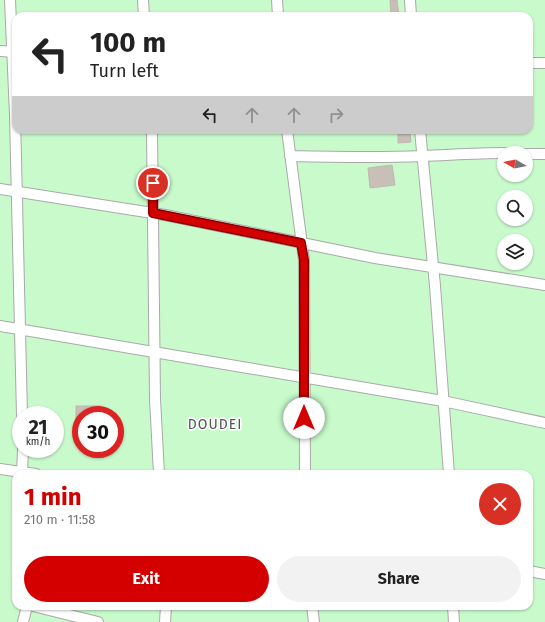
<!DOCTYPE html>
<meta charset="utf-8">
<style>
:root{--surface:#fff;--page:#f2f2f2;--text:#222;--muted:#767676;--accent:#d40000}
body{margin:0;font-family:"Fira Sans",sans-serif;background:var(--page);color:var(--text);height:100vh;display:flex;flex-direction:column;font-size:15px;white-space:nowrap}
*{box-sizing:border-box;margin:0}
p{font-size:13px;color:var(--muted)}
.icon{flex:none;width:22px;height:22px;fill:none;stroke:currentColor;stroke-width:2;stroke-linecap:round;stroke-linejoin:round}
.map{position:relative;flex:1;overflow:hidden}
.drawer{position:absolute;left:12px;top:470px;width:521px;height:140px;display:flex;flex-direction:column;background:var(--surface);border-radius:12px;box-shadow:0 1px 3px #0004}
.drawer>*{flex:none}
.hud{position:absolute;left:12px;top:12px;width:521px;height:122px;border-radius:12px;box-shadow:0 1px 3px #0004;background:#fff;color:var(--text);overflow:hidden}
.needle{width:26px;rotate:280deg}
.controls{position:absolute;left:497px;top:146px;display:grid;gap:8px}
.controls a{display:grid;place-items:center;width:36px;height:36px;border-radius:50%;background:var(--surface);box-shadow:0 1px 3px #0004;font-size:20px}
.speed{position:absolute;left:12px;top:406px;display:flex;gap:8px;font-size:20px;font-weight:700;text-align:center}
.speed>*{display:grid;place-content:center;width:52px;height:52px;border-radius:50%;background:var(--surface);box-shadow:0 1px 3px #0004;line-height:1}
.speed small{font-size:10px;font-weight:400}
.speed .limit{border:6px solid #d22;background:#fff;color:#111}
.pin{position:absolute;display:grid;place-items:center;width:34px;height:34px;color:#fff;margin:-17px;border:2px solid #fff;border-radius:50%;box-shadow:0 1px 4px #0007}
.me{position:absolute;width:44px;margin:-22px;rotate:0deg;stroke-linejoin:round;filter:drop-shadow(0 0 3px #0008)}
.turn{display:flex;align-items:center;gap:14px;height:84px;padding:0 12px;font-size:18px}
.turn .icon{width:52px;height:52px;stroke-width:2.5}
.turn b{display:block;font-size:28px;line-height:34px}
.lanes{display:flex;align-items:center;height:38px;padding:0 12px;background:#0003;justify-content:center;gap:20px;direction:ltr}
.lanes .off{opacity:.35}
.round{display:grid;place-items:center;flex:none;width:42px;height:42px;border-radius:21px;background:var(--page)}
.overview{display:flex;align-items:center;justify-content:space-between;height:68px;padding:0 12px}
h1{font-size:24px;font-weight:700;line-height:30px;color:var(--accent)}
.cta{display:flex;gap:8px;margin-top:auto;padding:8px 12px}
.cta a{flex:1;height:46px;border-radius:24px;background:var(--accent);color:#fff;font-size:16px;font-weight:700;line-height:46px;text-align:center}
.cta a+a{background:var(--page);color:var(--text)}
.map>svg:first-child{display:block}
.park{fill:#c8facc;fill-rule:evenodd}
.building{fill:#c7bfb8;stroke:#c4b6ab}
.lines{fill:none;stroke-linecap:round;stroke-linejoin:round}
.street-casing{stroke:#a9a9a9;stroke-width:12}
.street{stroke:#fff;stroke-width:10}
.route-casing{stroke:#8a0000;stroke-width:10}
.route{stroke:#d40000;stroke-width:7}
.labels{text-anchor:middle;stroke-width:3;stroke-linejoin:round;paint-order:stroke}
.quarter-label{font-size:14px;letter-spacing:1px;fill:#555;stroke:#fff}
</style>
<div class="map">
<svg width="545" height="622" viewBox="0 0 545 622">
<rect width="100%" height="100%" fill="#f2efe9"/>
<path class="park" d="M0 0H545V622H0ZM16 16H529V130H16ZM504 153H526V175H504ZM504 197H526V219H504ZM504 241H526V263H504ZM21 415H55V449H21ZM81 415H115V449H81ZM16 474H529V606H16Z"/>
<path class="building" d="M390 0H397L399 16H391Z
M398 130H410L411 142 398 143Z
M392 165 395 185 370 188 368 168Z
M76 406H101V415H81V431H76Z"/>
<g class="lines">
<defs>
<path id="street" d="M10 0 15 115 22 415
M143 0 144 16
M277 0 278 16
M410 0 411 16
M0 51 16 52
M529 63H545
M152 130 155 399 159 474
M287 130 304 260 305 474
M420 130 435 286 449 474
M526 154H545
M290 156C334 157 378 158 422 156 450 155 475 153 504 153
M0 189 165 215 375 258 545 285
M0 326 443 401 545 423
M0 469 36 474
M22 474 23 449
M529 571 545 574
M33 606 98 622
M312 606 314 622
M453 606 454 622
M23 622 27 606
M165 622 166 606"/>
</defs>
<use href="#street" class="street-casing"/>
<use href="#street" class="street"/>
</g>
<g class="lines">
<defs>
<path id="route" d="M153 183V213L301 243 304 260V418"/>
</defs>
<use href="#route" class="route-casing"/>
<use href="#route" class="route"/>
</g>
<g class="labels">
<g class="quarter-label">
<text x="215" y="429">DOUDEI</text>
</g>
</g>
</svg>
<div class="controls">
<a><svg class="needle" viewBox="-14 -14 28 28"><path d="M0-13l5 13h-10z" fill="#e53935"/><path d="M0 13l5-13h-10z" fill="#767676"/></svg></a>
<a><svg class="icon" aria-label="search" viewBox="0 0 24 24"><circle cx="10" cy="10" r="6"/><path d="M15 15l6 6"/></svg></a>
<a><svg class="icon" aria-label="layers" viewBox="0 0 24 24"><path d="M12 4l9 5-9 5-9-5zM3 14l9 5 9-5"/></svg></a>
</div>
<div class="speed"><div>21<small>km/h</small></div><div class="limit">30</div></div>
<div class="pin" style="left:153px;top:183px;background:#d93025"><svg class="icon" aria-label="arrive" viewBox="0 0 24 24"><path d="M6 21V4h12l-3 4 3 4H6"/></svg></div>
<svg class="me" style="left:304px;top:418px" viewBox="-20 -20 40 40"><circle r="19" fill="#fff"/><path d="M0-13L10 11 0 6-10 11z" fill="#d40000"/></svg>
<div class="hud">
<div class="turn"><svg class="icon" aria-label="left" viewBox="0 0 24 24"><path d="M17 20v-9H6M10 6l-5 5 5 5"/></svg><div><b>100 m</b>Turn left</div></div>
<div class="lanes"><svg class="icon" aria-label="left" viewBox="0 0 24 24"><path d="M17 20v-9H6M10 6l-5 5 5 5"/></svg><svg class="icon off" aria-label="ahead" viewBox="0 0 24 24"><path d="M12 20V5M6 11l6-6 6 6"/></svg><svg class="icon off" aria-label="ahead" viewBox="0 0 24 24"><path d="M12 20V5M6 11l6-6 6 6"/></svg><svg class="icon off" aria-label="right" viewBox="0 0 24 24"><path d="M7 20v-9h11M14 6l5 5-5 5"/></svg></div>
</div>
<section class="drawer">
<div class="overview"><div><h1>1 min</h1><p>210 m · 11:58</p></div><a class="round" style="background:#d93025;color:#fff"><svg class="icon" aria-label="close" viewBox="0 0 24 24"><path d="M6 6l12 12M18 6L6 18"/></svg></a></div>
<div class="cta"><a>Exit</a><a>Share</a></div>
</section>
</div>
